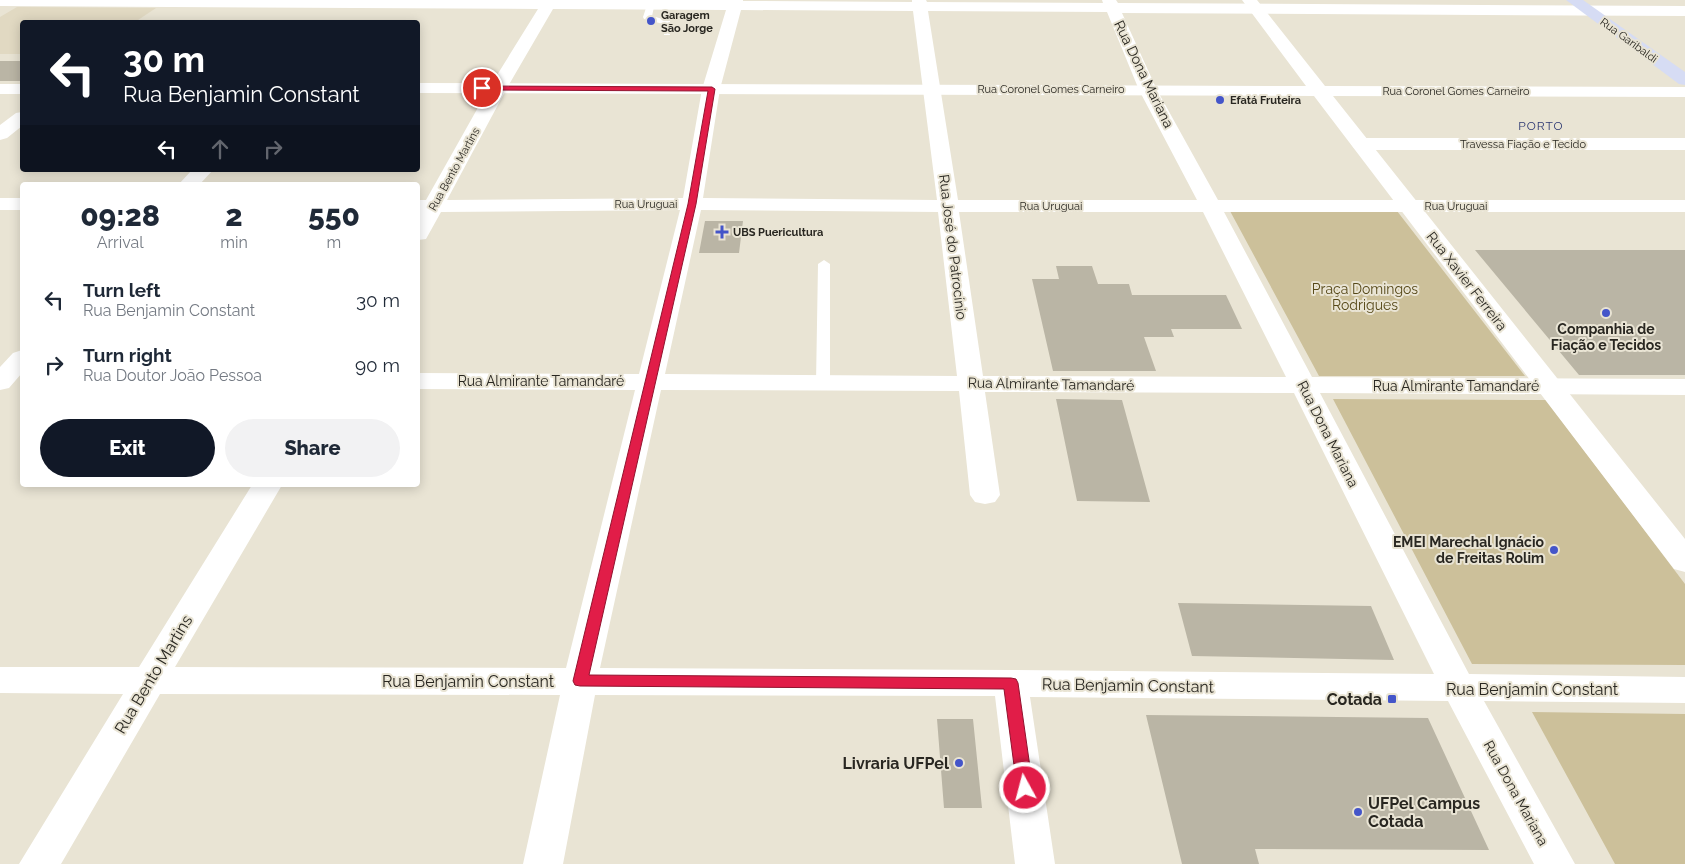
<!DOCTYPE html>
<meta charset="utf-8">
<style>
:root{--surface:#fff;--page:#f2f2f3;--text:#1f2937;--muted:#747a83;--accent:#111827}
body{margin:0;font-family:Raleway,sans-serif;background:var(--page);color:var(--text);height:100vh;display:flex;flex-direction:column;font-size:19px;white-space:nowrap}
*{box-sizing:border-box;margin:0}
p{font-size:16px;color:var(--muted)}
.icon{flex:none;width:28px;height:28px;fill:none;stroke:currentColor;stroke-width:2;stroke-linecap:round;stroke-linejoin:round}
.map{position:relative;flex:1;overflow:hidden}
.details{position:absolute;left:20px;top:182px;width:400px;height:305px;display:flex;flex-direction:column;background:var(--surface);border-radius:5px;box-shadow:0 2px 12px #0003}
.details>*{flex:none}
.hud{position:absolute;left:20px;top:20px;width:400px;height:152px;border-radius:5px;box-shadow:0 2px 12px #0003;background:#111827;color:#fff;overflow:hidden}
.pin{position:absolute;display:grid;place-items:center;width:42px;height:42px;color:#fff;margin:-21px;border:2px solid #fff;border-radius:50%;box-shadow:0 1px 5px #0007}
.me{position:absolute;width:55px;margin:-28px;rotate:353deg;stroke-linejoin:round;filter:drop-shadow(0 0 4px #0008)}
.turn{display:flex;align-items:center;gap:18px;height:105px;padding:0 20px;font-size:22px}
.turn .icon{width:65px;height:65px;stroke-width:2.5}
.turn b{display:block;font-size:35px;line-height:42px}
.lanes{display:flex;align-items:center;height:48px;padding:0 20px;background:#0003;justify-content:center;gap:25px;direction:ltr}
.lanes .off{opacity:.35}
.eta{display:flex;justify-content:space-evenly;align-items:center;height:85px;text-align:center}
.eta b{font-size:30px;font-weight:800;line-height:35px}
.action{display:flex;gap:10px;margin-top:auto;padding:10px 20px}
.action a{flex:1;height:58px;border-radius:30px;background:var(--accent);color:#fff;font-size:20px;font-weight:800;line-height:58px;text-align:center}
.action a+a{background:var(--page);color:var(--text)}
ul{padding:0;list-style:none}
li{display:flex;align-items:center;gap:15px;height:65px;padding:0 20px}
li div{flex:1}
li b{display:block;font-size:19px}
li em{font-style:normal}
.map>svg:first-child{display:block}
.built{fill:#e1d9c2}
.green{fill:#ccc09a}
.building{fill:#bab5a5}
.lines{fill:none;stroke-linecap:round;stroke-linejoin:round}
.service{fill:#fff;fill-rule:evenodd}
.minor{fill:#fff;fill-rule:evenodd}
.tertiary{fill:#fff;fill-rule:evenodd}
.secondary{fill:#d6dcf4;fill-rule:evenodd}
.route{fill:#e11d48;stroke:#92132f}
.poi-dot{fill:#4455c9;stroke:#e9e4d4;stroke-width:2}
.labels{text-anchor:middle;stroke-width:4;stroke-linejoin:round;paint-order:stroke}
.far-poi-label{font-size:11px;font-weight:bold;fill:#292721;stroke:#e9e4d4;text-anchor:start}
.far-street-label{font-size:11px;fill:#292721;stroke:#e9e4d4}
.far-neighbourhood-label{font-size:12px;letter-spacing:1px;fill:#2c3771;stroke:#e9e4d4}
.street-label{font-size:14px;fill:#292721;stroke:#e9e4d4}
.park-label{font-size:14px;fill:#564818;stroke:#e9e4d4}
.poi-label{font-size:14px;font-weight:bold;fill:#292721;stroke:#e9e4d4}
.near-street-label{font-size:16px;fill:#292721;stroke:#e9e4d4}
.near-poi-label{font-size:16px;font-weight:bold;fill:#292721;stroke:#e9e4d4;text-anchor:end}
</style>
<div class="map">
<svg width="1685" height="864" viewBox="0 0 1685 864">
<rect width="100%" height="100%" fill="#e9e4d4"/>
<path class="built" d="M17 7 156 8 135 22H22V54H0V17Z"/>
<path class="green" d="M1230 211H1397L1525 376H1319Z
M1333 399 1546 400 1685 584V665L1472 664Z
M1532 712 1685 714V864H1615Z"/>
<path class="building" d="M0 61H22V81H0Z
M705 221H743L739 253H699Z
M1475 250H1685V375H1579Z
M1056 266H1092L1098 284H1129L1132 295H1226L1242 329H1171L1174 337H1144L1156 371H1053L1032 279H1059Z
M1056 399 1122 400 1150 502 1077 501Z
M1178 603 1371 606 1394 660 1192 656Z
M1146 715 1428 718 1489 850 1255 849 1259 864H1182Z
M937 719H973L982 808H944Z"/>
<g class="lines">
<path class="service" d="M647 5 654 7 652 16 670 21V35H664L663 24 644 19 643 17Z
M824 260 830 264V383L828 386H818L816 383 818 264Z"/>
<path class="minor" d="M0 0H743V1L912 2V0H926L927 2 1103 3 1102 0H1116L1118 3 1685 6V16L1122 13 1157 90 1218 200H1685V212H1224L1312 377 1685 379V395L1320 393 1469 674 1685 677V703L1484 701 1575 864H1534L1448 701 1030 697 1055 864H1015L995 696 595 695 563 864H523L560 695 160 694 61 864H19L123 694 0 693V667H139L252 485H282L175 667 566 668 635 390 418 389V373L639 374 680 210 441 212 426 239 418 240V216L419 212H418V200H426L489 88 538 9 0 6ZM553 9 726 10 702 89 683 198 447 200 507 88ZM741 10 913 11 937 200 703 198 720 89ZM928 11 1107 12 1139 90 1197 200H958ZM701 210 938 212 957 376 665 374ZM959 212H1203L1286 377 983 376ZM661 390 959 391 970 495 975 502 985 504 995 502 1000 495 985 392 1294 393 1434 674 1011 670 600 668Z
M22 112V126L7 138 0 140V125L16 113Z
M1361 138H1685V150H1361L1354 148 1351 144 1354 140Z
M192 170H213L199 185H178Z
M0 198H22V210H0Z
M22 350V373L9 388 0 390V367L13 353Z"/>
<path class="tertiary" d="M0 0H11L9 3 0 6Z
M1242 0H1257L1325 86 1685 87V97L1333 96 1685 539V572L1674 569 1314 96 418 93V83L1306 86Z
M0 84H22V94H0Z"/>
<path class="secondary" d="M1566 0H1583L1685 72V85L1679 84Z"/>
</g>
<path class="route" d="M480 86 712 87 715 89 696 204 589 675 1011 678 1016 679 1018 683 1033 788 1030 792 1025 794 1019 792 1017 788 1004 689 580 686 575 685 573 681 688 204 708 91 482 90 479 88Z"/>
<g class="poi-dot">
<circle cx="651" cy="21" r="5"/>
<circle cx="1220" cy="100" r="5"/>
<path d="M719.5 224.5h5v5h5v5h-5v5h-5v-5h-5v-5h5z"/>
<circle cx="1606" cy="313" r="5"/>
<circle cx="1554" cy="550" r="5"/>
<rect x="1387" y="694" width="10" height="10" rx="2.5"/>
<circle cx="959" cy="763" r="5"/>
<circle cx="1358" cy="812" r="5"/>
</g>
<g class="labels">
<g class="far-poi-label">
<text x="661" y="19">Garagem<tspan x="661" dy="13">São Jorge</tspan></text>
<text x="1230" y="104">Efatá Fruteira</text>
<text x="733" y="236">UBS Puericultura</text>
</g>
<g class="far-street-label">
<text transform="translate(1629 40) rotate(36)" y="4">Rua Garibaldi</text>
<text x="1051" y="93">Rua Coronel Gomes Carneiro</text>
<text x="1456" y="95">Rua Coronel Gomes Carneiro</text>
<text x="1523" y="148">Travessa Fiação e Tecido</text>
<text transform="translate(454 169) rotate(-61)" y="4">Rua Bento Martins</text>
<text x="646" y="208">Rua Uruguai</text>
<text x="1051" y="210">Rua Uruguai</text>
<text x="1456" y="210">Rua Uruguai</text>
</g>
<g class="far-neighbourhood-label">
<text x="1541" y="130">PORTO</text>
</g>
<g class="street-label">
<text transform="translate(1144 74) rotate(64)" y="5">Rua Dona Mariana</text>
<text transform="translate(953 247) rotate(83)" y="5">Rua José do Patrocínio</text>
<text transform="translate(1467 281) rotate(52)" y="5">Rua Xavier Ferreira</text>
<text x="541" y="386">Rua Almirante Tamandaré</text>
<text transform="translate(1051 384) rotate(1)" y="5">Rua Almirante Tamandaré</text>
<text x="1456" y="391">Rua Almirante Tamandaré</text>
<text transform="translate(1328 434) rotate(63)" y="5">Rua Dona Mariana</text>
<text transform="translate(1516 793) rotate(61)" y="5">Rua Dona Mariana</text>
</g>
<g class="park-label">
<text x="1365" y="294">Praça Domingos<tspan x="1365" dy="16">Rodrigues</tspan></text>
</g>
<g class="poi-label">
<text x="1606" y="334">Companhia de<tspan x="1606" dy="16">Fiação e Tecidos</tspan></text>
<text x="1544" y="547" text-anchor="end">EMEI Marechal Ignácio<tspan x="1544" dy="16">de Freitas Rolim</tspan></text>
</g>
<g class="near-street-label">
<text transform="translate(153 674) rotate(-59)" y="6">Rua Bento Martins</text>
<text x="468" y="687">Rua Benjamin Constant</text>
<text transform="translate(1128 685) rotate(1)" y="6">Rua Benjamin Constant</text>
<text x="1532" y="695">Rua Benjamin Constant</text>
</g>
<g class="near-poi-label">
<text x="1382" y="705">Cotada</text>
<text x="949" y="769">Livraria UFPel</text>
<text x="1368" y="809" text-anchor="start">UFPel Campus<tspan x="1368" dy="18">Cotada</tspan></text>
</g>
</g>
</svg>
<div class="pin" style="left:482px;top:88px;background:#d93025"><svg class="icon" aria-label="arrive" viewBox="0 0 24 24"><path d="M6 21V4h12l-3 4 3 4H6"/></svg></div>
<svg class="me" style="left:1025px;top:788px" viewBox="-20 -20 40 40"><circle r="17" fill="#e11d48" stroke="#fff" stroke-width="3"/><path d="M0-11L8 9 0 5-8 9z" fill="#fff"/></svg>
<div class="hud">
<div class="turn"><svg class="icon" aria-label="left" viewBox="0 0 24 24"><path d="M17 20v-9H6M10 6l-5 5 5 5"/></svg><div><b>30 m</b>Rua Benjamin Constant</div></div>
<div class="lanes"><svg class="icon" aria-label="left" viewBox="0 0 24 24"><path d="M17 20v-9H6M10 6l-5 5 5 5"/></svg><svg class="icon off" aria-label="ahead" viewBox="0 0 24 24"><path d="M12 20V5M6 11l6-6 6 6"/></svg><svg class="icon off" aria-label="right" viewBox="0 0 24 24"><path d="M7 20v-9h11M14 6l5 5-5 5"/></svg></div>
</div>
<section class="details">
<div class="eta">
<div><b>09:28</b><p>Arrival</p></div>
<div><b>2</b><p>min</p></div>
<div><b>550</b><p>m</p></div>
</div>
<ul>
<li><svg class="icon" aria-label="left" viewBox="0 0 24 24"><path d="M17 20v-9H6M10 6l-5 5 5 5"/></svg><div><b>Turn left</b><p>Rua Benjamin Constant</p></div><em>30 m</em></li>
<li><svg class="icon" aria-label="right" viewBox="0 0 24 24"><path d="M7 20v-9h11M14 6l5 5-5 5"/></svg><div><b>Turn right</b><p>Rua Doutor João Pessoa</p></div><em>90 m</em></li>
</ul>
<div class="action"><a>Exit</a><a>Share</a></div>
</section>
</div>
